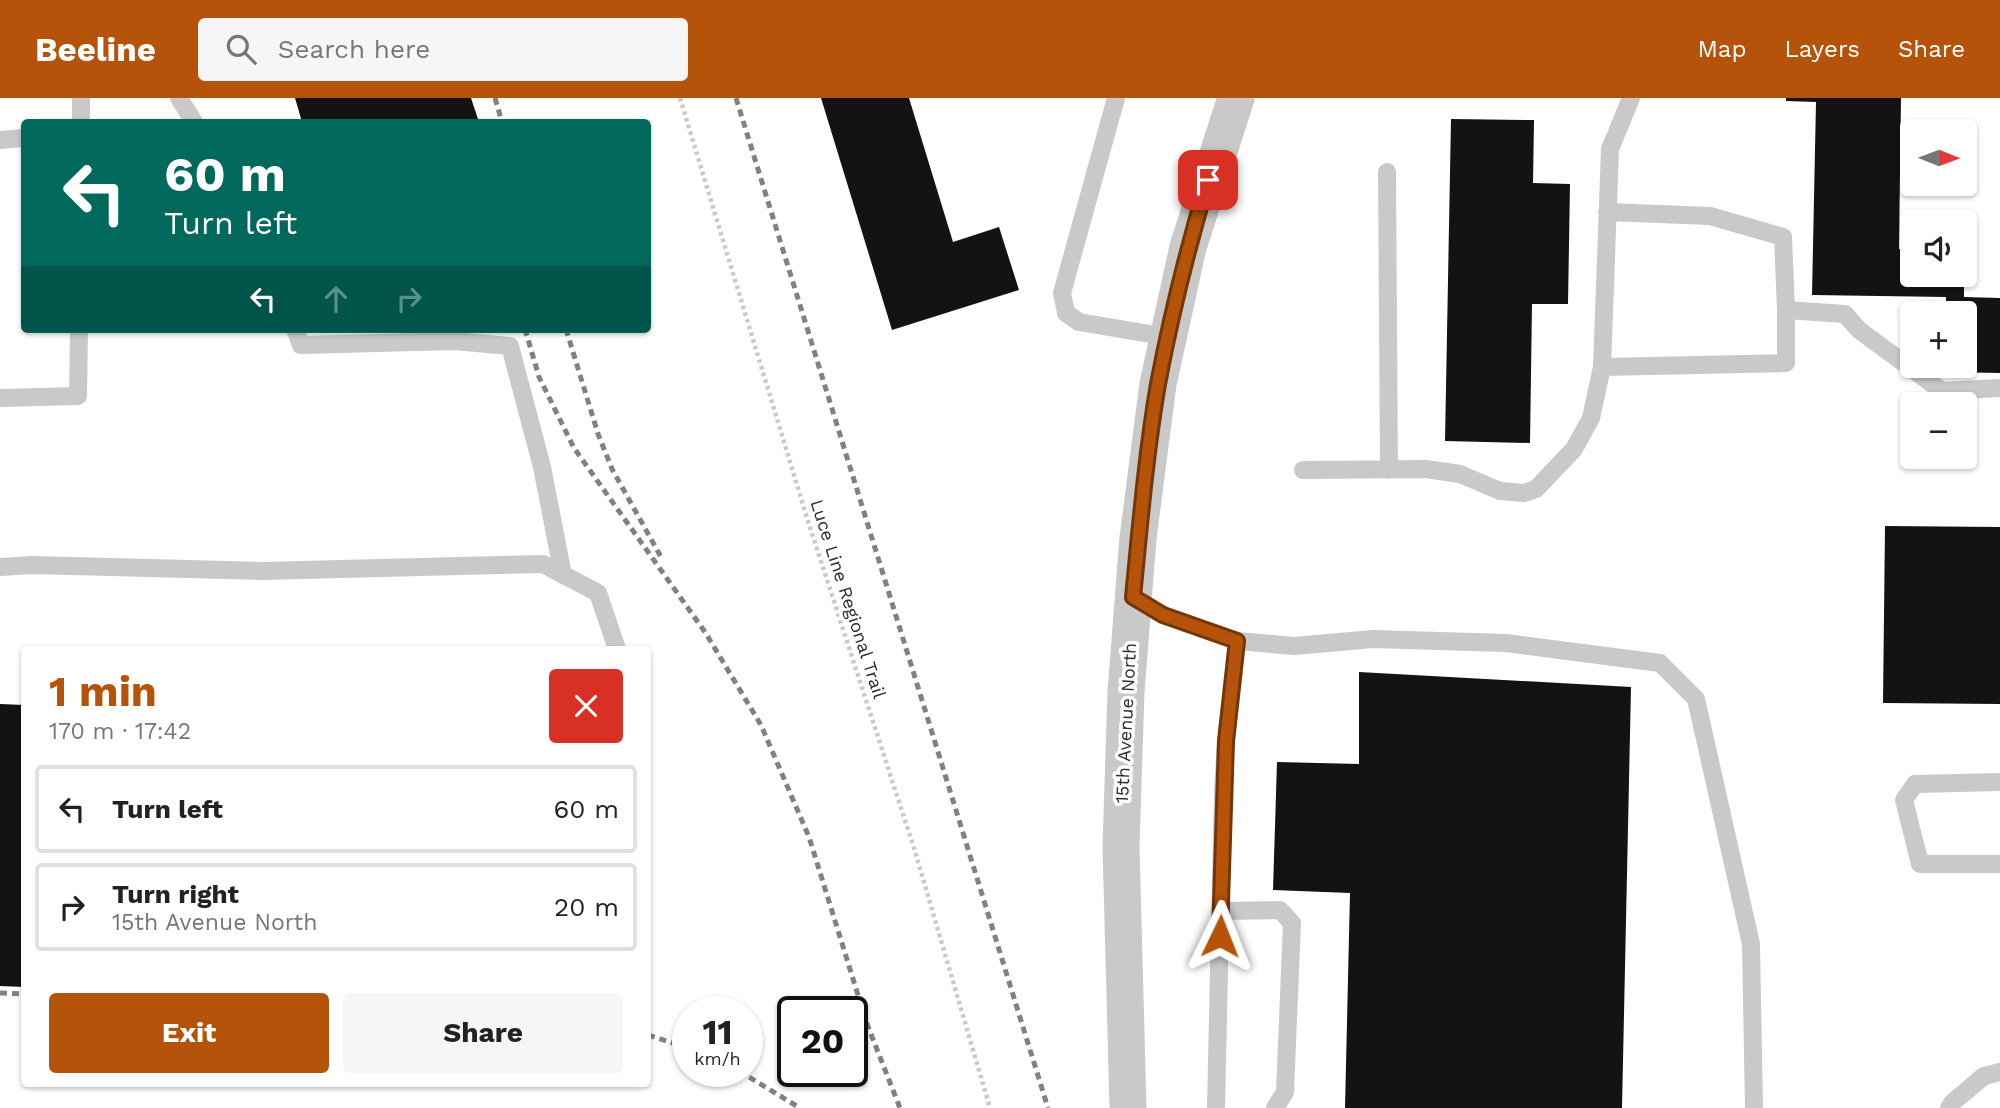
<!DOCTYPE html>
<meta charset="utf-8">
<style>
:root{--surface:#fff;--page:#f6f6f6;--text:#222;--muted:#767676;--line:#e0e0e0;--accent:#b45309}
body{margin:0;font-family:"Work Sans",sans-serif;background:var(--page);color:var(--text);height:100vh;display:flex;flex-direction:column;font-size:26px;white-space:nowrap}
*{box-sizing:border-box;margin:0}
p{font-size:23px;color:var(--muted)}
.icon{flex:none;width:38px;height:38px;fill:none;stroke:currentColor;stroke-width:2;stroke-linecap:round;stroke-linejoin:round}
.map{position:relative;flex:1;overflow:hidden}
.details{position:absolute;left:21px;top:548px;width:630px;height:441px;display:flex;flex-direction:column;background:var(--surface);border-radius:7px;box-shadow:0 2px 5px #0004}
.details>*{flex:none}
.banner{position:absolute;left:21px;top:21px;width:630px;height:214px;border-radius:7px;box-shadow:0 2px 5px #0004;background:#00695c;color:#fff;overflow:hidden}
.needle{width:46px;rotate:91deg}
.tools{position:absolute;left:1900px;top:21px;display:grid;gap:14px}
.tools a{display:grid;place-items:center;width:77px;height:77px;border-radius:7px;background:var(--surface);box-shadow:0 2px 5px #0004;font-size:35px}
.speed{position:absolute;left:672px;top:898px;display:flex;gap:14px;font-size:35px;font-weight:700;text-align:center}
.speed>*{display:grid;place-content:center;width:91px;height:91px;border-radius:50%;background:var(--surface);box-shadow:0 2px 5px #0004;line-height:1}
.speed small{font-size:18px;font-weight:400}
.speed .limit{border:4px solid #111;border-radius:10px;background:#fff;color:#111}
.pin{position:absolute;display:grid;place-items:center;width:60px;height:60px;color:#fff;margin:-30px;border-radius:14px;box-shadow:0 4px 10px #0006}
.me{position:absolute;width:77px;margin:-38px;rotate:2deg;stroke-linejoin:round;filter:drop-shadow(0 0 5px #0008)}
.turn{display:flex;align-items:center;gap:24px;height:147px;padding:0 28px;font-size:32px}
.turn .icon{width:91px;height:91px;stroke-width:2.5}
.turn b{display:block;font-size:49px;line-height:60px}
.lanes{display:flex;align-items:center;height:66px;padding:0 28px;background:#0003;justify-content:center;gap:35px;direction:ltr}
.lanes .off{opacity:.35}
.round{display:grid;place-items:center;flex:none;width:74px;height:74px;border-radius:7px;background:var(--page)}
.head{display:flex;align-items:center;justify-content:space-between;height:119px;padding:0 28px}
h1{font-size:42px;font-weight:700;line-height:52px;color:var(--accent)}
.cta{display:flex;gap:14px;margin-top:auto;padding:14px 28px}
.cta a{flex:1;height:80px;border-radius:7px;background:var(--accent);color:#fff;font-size:28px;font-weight:700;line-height:80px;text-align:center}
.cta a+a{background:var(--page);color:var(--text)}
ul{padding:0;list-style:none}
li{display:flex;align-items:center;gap:21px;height:88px;margin:0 14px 10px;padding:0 14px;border:4px solid var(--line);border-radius:7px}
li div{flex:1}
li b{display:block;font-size:26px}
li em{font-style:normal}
header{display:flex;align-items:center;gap:42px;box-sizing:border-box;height:98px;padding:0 35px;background:var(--accent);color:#fff}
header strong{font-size:33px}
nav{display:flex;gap:38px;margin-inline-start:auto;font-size:24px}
.search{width:490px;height:63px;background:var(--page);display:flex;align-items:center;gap:18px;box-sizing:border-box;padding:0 24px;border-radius:7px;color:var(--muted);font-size:26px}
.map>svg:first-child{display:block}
.building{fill:#131313}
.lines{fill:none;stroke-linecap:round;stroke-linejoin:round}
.path{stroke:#c9c9c9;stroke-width:4.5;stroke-dasharray:3.5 3.5;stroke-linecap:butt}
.lane{stroke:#c9c9c9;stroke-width:18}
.street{stroke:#c9c9c9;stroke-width:37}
.rail{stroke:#818181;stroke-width:5;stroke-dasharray:7 5;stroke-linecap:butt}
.route-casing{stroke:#753606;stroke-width:18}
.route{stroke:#b45309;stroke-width:12}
.labels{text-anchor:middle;stroke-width:7;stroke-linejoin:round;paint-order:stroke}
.street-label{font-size:18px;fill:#2c2c2c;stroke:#fff}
</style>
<header>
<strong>Beeline</strong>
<div class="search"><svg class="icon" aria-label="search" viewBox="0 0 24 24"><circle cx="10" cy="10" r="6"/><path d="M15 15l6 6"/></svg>Search here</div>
<nav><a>Map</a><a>Layers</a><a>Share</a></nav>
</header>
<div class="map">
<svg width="2000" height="1010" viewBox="0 0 2000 1010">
<rect width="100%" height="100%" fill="#fff"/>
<path class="building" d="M295 0H471L479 24H302Z
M821 0H909L953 144 999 129 1019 192 892 232Z
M1786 0H1901L1899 151H1913V177H1953V181H1964V199L2000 200V275L1945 274V268H1965V215H1946V199L1812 197 1816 4 1786 3Z
M1451 21 1534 22 1533 85 1570 86 1568 206H1532L1530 345 1445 343Z
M1885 428 2000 429V606L1883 605Z
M1359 574 1631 589 1622 1010H1345L1350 795 1273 792 1277 664 1359 666Z
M0 606 24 607V889L0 888Z"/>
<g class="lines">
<path class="path" d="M680 0 807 420 914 750 990 1010"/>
<path class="lane" d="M179 0 194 24
M1116 0 1062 195 1066 215 1079 224 1168 239
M1631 0 1610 51 1602 269 1786 265V212L1845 216 1859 232 1942 293 2000 290
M81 24V0
M0 42 24 40
M1387 74 1389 372
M1607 114 1710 118 1783 139 1786 212
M295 231 301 247 454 243 510 248 542 369 563 477
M0 300 78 298 79 231
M1303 372 1426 371 1460 376 1500 393 1524 395 1536 391 1574 351 1591 320 1602 269
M0 469 32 467 262 473 543 466 598 495 617 551
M1133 499 1163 517 1237 543
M2000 684 1915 686 1904 702 1920 766H2000
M1221 813 1280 812 1292 825 1285 994 1275 1010
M1216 1010 1223 692 1226 643 1237 543 1294 548 1373 541 1506 545 1660 565 1696 601 1751 846 1754 1010
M1949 1010 1952 1005 1984 978 2000 974"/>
<path class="street" d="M1128 1010 1121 748 1126 594 1138 440 1158 286 1188 149 1236 0"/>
<path class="rail" d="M495 0 502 24
M736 0 1048 1010
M525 231 539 279 574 350 705 534 761 627 809 739 867 926 900 1010
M566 231 598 336 612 371 661 459
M0 895 24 896
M648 937 688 950
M739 973 800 1010"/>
</g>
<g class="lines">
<defs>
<path id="route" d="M1208 82C1188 149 1171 217 1158 286 1146 356 1140 428 1133 499L1163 517 1237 543 1226 643 1220 838"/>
</defs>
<use href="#route" class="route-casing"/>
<use href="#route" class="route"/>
</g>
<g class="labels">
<g class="street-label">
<text transform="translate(848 501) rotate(72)" y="6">Luce Line Regional Trail</text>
<text transform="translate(1126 625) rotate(-87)" y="6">15th Avenue North</text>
</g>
</g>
</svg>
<div class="tools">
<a><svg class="needle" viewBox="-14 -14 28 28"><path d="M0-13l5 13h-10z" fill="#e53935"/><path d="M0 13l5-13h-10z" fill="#767676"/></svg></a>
<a><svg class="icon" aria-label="sound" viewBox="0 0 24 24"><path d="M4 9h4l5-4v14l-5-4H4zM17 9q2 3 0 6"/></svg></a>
<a>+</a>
<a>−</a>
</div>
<div class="speed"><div>11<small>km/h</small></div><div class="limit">20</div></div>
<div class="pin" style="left:1208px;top:82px;background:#d93025"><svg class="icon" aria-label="arrive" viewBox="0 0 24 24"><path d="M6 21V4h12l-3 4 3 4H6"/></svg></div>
<svg class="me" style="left:1220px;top:838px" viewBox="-20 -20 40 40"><path d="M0-17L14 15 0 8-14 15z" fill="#b45309" stroke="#fff" stroke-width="4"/></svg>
<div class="banner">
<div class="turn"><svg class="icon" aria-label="left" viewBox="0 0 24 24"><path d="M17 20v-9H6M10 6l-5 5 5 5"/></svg><div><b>60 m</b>Turn left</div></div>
<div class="lanes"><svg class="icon" aria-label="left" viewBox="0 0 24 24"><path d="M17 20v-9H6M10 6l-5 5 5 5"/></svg><svg class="icon off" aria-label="ahead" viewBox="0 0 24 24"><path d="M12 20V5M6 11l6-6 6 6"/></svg><svg class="icon off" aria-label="right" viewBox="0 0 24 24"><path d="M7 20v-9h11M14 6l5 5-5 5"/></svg></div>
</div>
<section class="details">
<div class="head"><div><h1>1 min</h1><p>170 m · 17:42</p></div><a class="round" style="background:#d93025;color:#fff"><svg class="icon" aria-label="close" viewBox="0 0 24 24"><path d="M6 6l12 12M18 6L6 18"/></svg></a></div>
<ul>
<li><svg class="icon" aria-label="left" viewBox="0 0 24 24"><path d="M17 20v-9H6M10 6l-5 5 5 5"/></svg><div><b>Turn left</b></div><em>60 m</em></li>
<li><svg class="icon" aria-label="right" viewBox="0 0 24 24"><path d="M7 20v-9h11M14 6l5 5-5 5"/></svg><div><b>Turn right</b><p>15th Avenue North</p></div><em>20 m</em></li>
</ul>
<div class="cta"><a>Exit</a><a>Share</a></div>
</section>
</div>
